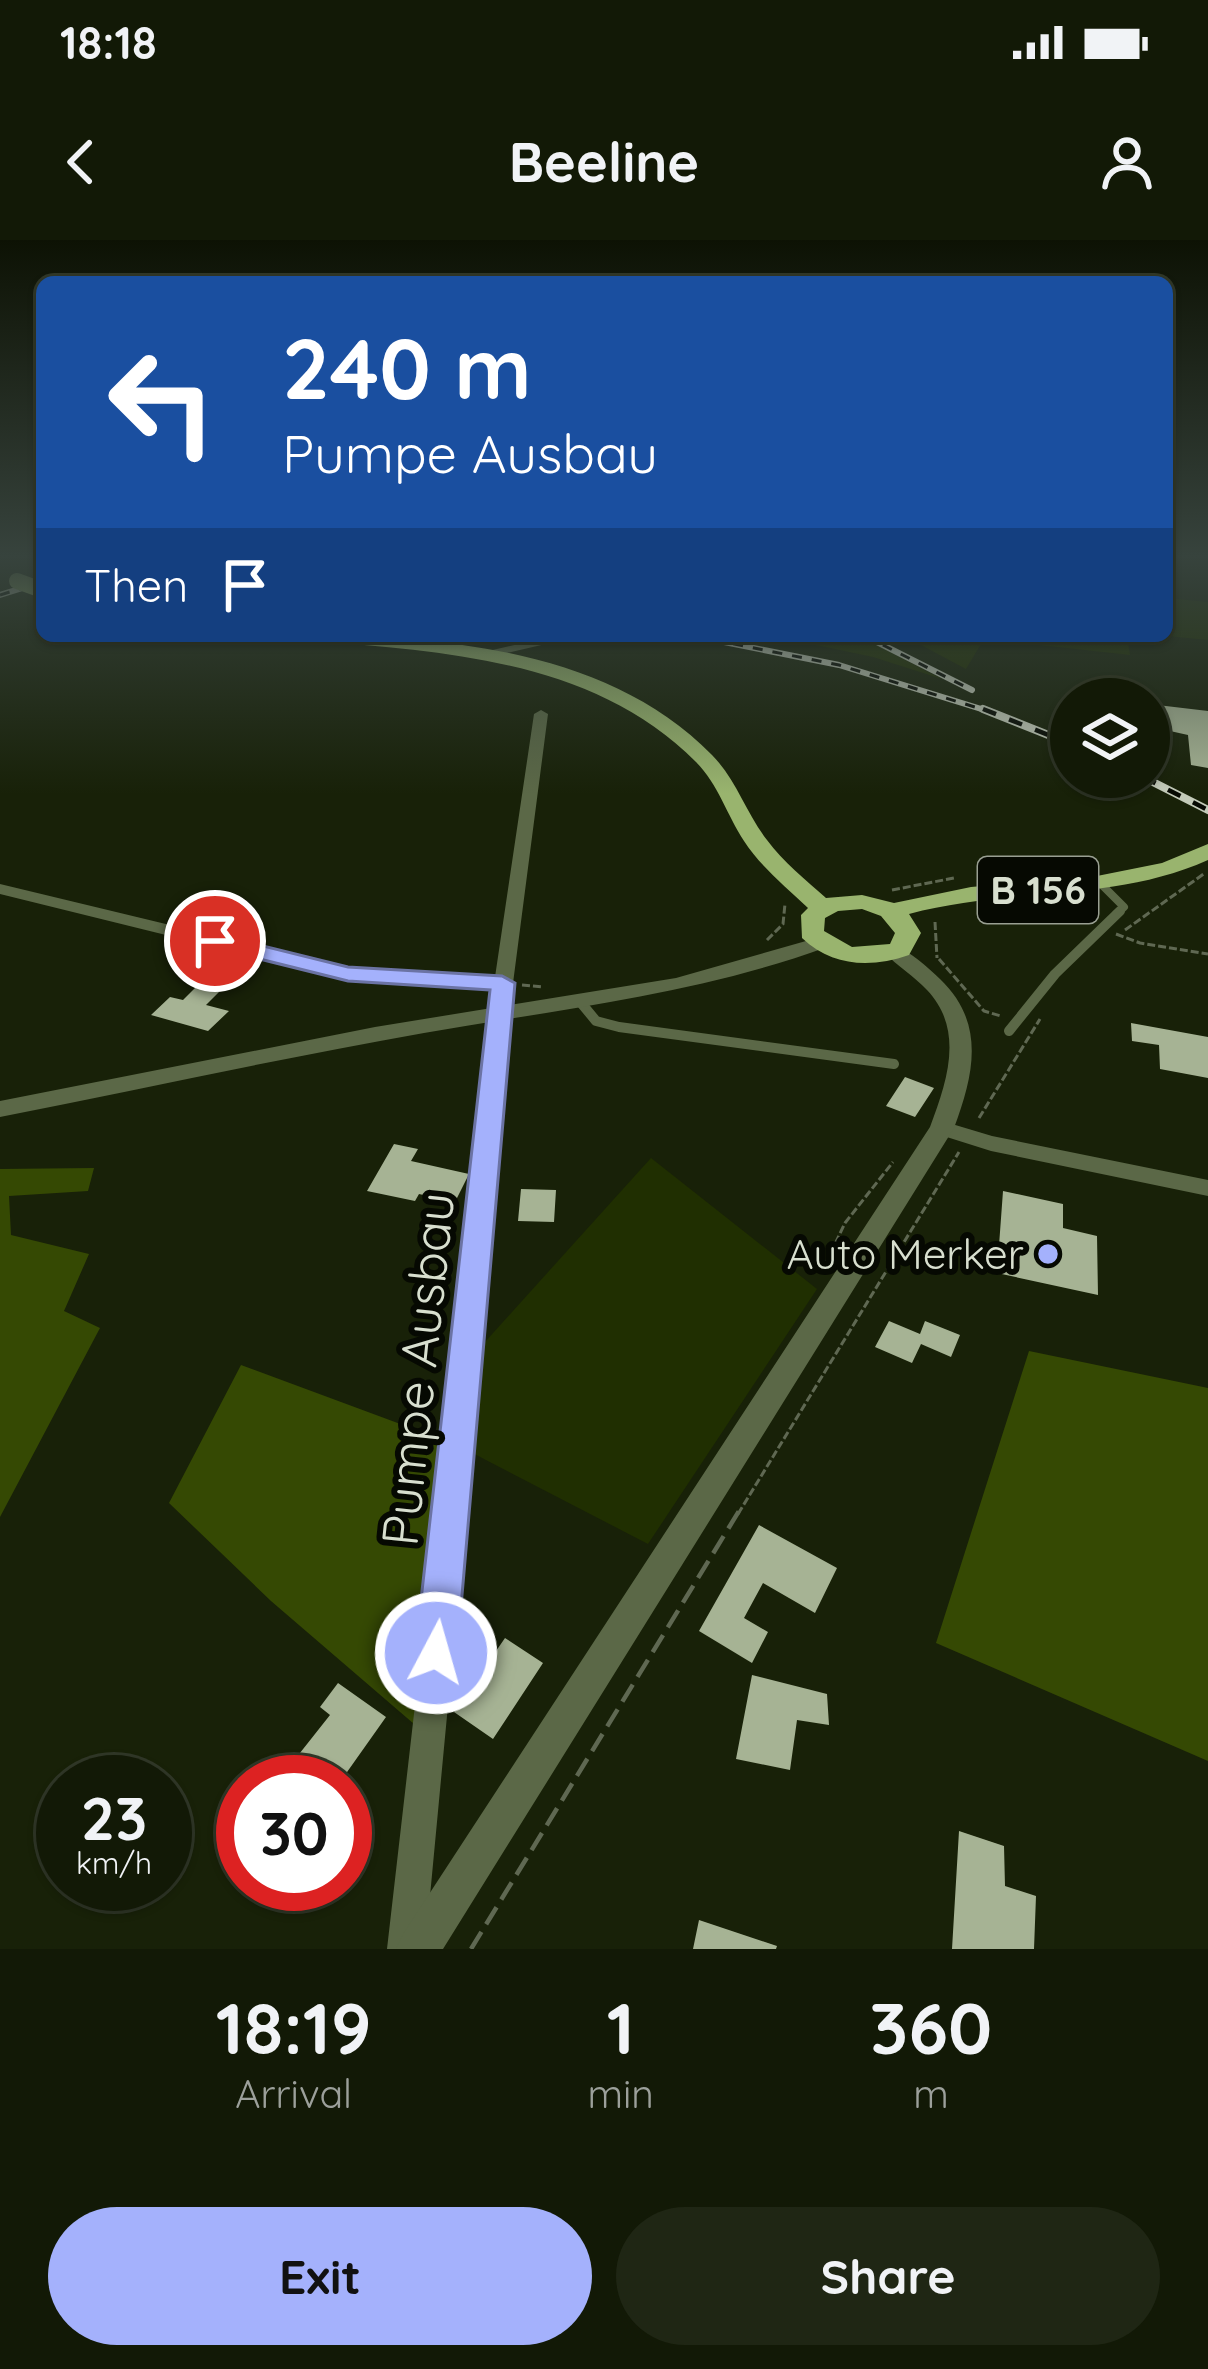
<!DOCTYPE html>
<style>
:root{--surface:#121906;--page:#1f2614;--text:#f1f3f6;--muted:#9ca09b;--line:#313828;--accent:#a4b1fc}
body{margin:0;font-family:Quicksand,sans-serif;background:var(--page);color:var(--text);height:100vh;display:flex;flex-direction:column;font-size:45px;white-space:nowrap}
*{box-sizing:border-box;margin:0}
p{font-size:39px;color:var(--muted)}
.icon{flex:none;width:66px;height:66px;fill:none;stroke:currentColor;stroke-width:2;stroke-linecap:round;stroke-linejoin:round}
.map{position:relative;height:1709px;overflow:hidden}
.sheet{display:flex;flex-direction:column;background:var(--surface);flex:1}
.sheet>*{flex:none}
.hud{position:absolute;left:36px;top:36px;width:1137px;height:366px;border-radius:18px;box-shadow:0 3px 9px #0004,0 0 0 3px var(--line);background:#1a4fa0;color:#fff;overflow:hidden}
.controls{position:absolute;left:1050px;top:438px;display:grid;gap:24px}
.controls a{display:grid;place-items:center;width:120px;height:120px;border-radius:50%;background:var(--surface);box-shadow:0 3px 9px #0004,0 0 0 3px var(--line);font-size:60px}
.speed{position:absolute;left:36px;top:1515px;display:flex;gap:24px;font-size:60px;font-weight:700;text-align:center}
.speed>*{display:grid;place-content:center;width:156px;height:156px;border-radius:50%;background:var(--surface);box-shadow:0 3px 9px #0004,0 0 0 3px var(--line);line-height:1}
.speed small{font-size:30px;font-weight:400}
.speed .limit{border:18px solid #d22;background:#fff;color:#111}
.pin{position:absolute;display:grid;place-items:center;width:102px;height:102px;color:#fff;margin:-51px;border:6px solid #fff;border-radius:50%;box-shadow:0 3px 12px #0007}
.me{position:absolute;width:132px;margin:-66px;rotate:6deg;stroke-linejoin:round;filter:drop-shadow(0 0 9px #0008)}
.turn{display:flex;align-items:center;gap:42px;height:252px;padding:0 48px;font-size:54px}
.turn .icon{width:156px;height:156px;stroke-width:2.5}
.turn b{display:block;font-size:84px;line-height:102px}
.then{display:flex;align-items:center;height:114px;padding:0 48px;background:#0003;gap:24px;font-size:45px}
.eta{display:flex;justify-content:space-evenly;align-items:center;height:204px;text-align:center}
.eta b{font-size:72px;font-weight:700;line-height:84px}
.cta{display:flex;gap:24px;margin-top:auto;padding:24px 48px}
.cta a{flex:1;height:138px;border-radius:72px;background:var(--accent);color:#111;font-size:48px;font-weight:700;line-height:138px;text-align:center}
.cta a+a{background:var(--page);color:var(--text)}
.status{display:flex;justify-content:space-between;align-items:center;height:84px;padding:0 60px;background:var(--surface);direction:ltr}
.status svg{height:33px;fill:currentColor}
header{display:flex;justify-content:space-between;align-items:center;height:156px;padding:0 48px;background:var(--surface);font-size:54px;font-weight:700}
.map>svg:first-child{display:block}
.green{fill:#202f01}
.forest{fill:#354903}
.building{fill:#a6b394}
.lines{fill:none;stroke-linecap:round;stroke-linejoin:round}
.path-far1{stroke:#5f6852;stroke-width:3;stroke-dasharray:8 3;stroke-linecap:butt}
.path{stroke:#5f6852;stroke-width:4.5;stroke-dasharray:20 9;stroke-linecap:butt}
.service-far2{stroke:#5b6847;stroke-width:6}
.service-far1{stroke:#5b6847;stroke-width:8}
.service{stroke:#5b6847;stroke-width:10}
.minor{fill:#5b6847;fill-rule:evenodd}
.tertiary{fill:#5b6847;fill-rule:evenodd}
.primary{fill:#99b46e;fill-rule:evenodd}
.rail-far1-casing{stroke:#c3cab9;stroke-width:6}
.rail-casing{stroke:#c3cab9;stroke-width:8}
.rail-far1{stroke:#060902;stroke-width:3;stroke-dasharray:10;stroke-linecap:butt}
.rail{stroke:#060902;stroke-width:4.5;stroke-dasharray:14;stroke-linecap:butt}
.primary-bridge{stroke:#99b46e;stroke-width:16}
.route{fill:#a4b1fc;stroke:#6b73a4;stroke-width:3}
.poi-dot{fill:#a4b1fc;stroke:#060902;stroke-width:4.5}
.labels{text-anchor:middle;stroke-width:12;stroke-linejoin:round;paint-order:stroke}
.shield{fill:#060902;stroke:#999f92;stroke-width:3}
.shield-label{font-size:39px;font-weight:bold;fill:#d8dfcf}
.poi-label{font-size:42px;fill:#d8dfcf;stroke:#060902;text-anchor:end}
.near-street-label{font-size:51px;fill:#d8dfcf;stroke:#060902}
</style>
<div class="status"><b>18:18</b><svg viewBox="0 0 49 12"><path d="M0 12V9h3v3zM5 12V6h3v6zM10 12V3h3v9zM15 12V0h3v12zM26 1h20v11H26zM47 4h2v5h-2z"/></svg></div>
<header><svg class="icon" aria-label="back" viewBox="0 0 24 24"><path d="M15 5l-7 7 7 7"/></svg>Beeline<svg class="icon" aria-label="person" viewBox="0 0 24 24"><circle cx="12" cy="8" r="4"/><path d="M4 21q1-7 8-7t8 7"/></svg></header>
<div class="map">
<svg width="1208" height="1709" viewBox="0 0 1208 1709">
<rect width="100%" height="100%" fill="#182108"/>
<path class="green" d="M1167 358 1208 362V400L1167 396Z
M773 396H859L942 439 873 417Z
M904 396H1127L1130 415 984 399 966 429Z
M651 918 817 1049 648 1304 457 1205 484 1103Z"/>
<path class="forest" d="M94 928 88 951 9 956 11 995 89 1014 64 1071 100 1088 0 1277V929Z
M1029 1111 1208 1148V1521L936 1403Z
M241 1125 457 1205 428 1496 271 1361 169 1263Z"/>
<path class="building" d="M1149 464 1208 471V528L1191 525 1188 495 1152 487Z
M202 741 225 746 206 765 229 771 208 791 151 775 170 757 183 760Z
M1131 783 1208 797V838L1160 829 1159 805 1132 801Z
M905 837 934 848 915 877 886 866Z
M394 904 418 909 411 921 469 934 455 962 419 954 415 961 367 951Z
M521 949 556 950 554 982 518 981Z
M1003 951 1063 964V988L1097 996 1098 1055 997 1033Z
M889 1081 920 1094 925 1081 960 1095 951 1117 921 1104 912 1123 875 1107Z
M759 1285 837 1328 815 1373 763 1343 744 1378 768 1392 752 1423 699 1391Z
M505 1398 543 1423 493 1499 454 1472Z
M752 1435 827 1454 829 1485 797 1480 790 1530 736 1519Z
M338 1443 386 1477 340 1542H277L330 1475 320 1467Z
M959 1591 1004 1606 1005 1646 1036 1656 1034 1709H952Z
M699 1680 777 1706 776 1709H693Z"/>
<g class="lines">
<path class="path-far1" d="M892 650 954 638
M935 682 937 718
M1125 690 1205 633
M1116 694 1140 703 1208 714
M767 700 783 684 785 664
M939 719 984 771 1001 776
M522 745 543 747
M979 878 1040 779
M826 1023 845 983 893 922
M738 1274 959 912"/>
<path class="path" d="M471 1709 739 1271"/>
<path class="service-far2" d="M489 414 558 398 613 400"/>
<path class="service-far1" d="M1103 646 1124 667 1116 674"/>
<path class="service" d="M582 764 596 781 619 787 894 824
M1009 791 1055 734 1120 671"/>
<path class="minor" d="M541 470 548 474 509 774 499 925 425 1709H387L477 925 493 748 348 740 0 654V644L348 728 495 737 534 474Z
M942 881 992 896 1208 940V956L991 911 934 893 931 888 934 883Z"/>
<path class="tertiary" d="M820 697 827 699 830 703 827 707C696 755 560 769 424 793 282 818 141 849 0 877V861L375 787 676 738Z
M894 706C912 712 926 726 940 739 986 783 974 834 954 888L443 1709H396L403 1694 930 887C947 842 965 790 927 750 914 736 897 726 884 712Z"/>
<path class="primary" d="M307 396C446 396 609 410 712 515 736 539 746 573 767 600 783 622 806 640 826 658L862 655 894 663 971 647 1092 637 1162 623 1208 604V620C1112 663 1008 647 909 674L921 693 909 715C871 728 833 727 802 698L801 675 808 668C785 646 761 627 744 601 727 575 718 544 696 522 596 421 449 412 316 401ZM862 669 881 676 895 693 890 704 852 707 824 691 825 678 838 671Z"/>
<defs>
<path id="rail-far1" d="M0 355 42 342
M694 396 839 425 991 472
M865 396 972 450"/>
<path id="rail" d="M983 469 1071 504
M1143 537 1208 570"/>
</defs>
<use href="#rail-far1" class="rail-far1-casing"/>
<use href="#rail" class="rail-casing"/>
<use href="#rail-far1" class="rail-far1"/>
<use href="#rail" class="rail"/>
<path class="primary-bridge" d="M17 341 42 350"/>
</g>
<linearGradient id="sky" x2="0" y2="1"><stop stop-color="#0d1204"/><stop offset="0.57" stop-color="#37433d"/><stop offset="1" stop-color="#37433d" stop-opacity="0"/></linearGradient>
<rect width="1208" height="554" fill="url(#sky)"/>
<path class="route" d="M215 694 348 727 502 736 515 743 457 1413 451 1427 436 1433 422 1427 415 1413 490 750 348 741 207 706V696Z"/>
<circle class="poi-dot" cx="1048" cy="1014" r="12"/>
<g class="labels">
<rect class="shield" x="978" y="617" width="120" height="66" rx="9"/>
<g class="shield-label">
<text x="1038" y="664">B 156</text>
</g>
<g class="poi-label">
<text x="1024" y="1029">Auto Merker</text>
</g>
<g class="near-street-label">
<text transform="translate(418 1129) rotate(-84)" y="18">Pumpe Ausbau</text>
</g>
</g>
</svg>
<div class="controls">
<a><svg class="icon" aria-label="layers" viewBox="0 0 24 24"><path d="M12 4l9 5-9 5-9-5zM3 14l9 5 9-5"/></svg></a>
</div>
<div class="speed"><div>23<small>km/h</small></div><div class="limit">30</div></div>
<div class="pin" style="left:215px;top:701px;background:#d93025"><svg class="icon" aria-label="arrive" viewBox="0 0 24 24"><path d="M6 21V4h12l-3 4 3 4H6"/></svg></div>
<svg class="me" style="left:436px;top:1413px" viewBox="-20 -20 40 40"><circle r="17" fill="#a4b1fc" stroke="#fff" stroke-width="3"/><path d="M0-11L8 9 0 5-8 9z" fill="#fff"/></svg>
<div class="hud">
<div class="turn"><svg class="icon" aria-label="left" viewBox="0 0 24 24"><path d="M17 20v-9H6M10 6l-5 5 5 5"/></svg><div><b>240 m</b>Pumpe Ausbau</div></div>
<div class="then">Then<svg class="icon" aria-label="arrive" viewBox="0 0 24 24"><path d="M6 21V4h12l-3 4 3 4H6"/></svg></div>
</div>
</div>
<section class="sheet">
<div class="eta">
<div><b>18:19</b><p>Arrival</p></div>
<div><b>1</b><p>min</p></div>
<div><b>360</b><p>m</p></div>
</div>
<div class="cta"><a>Exit</a><a>Share</a></div>
</section>
